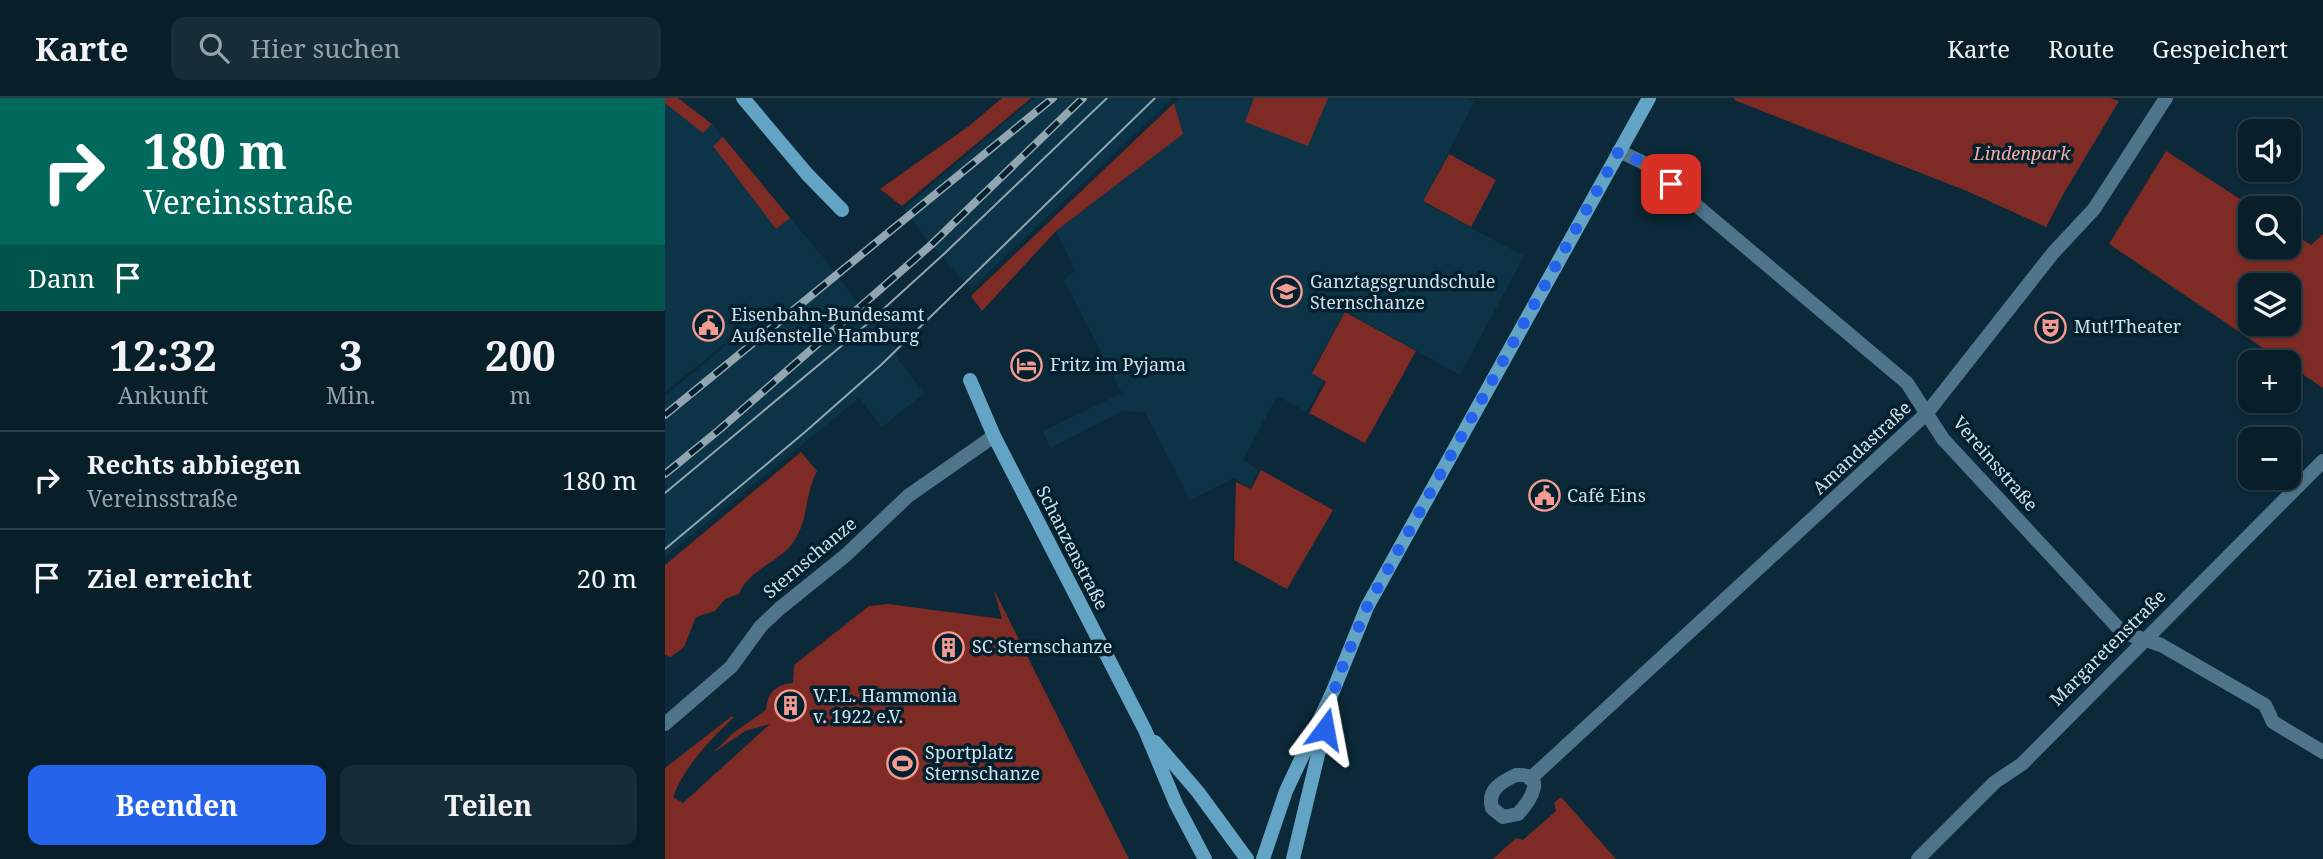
<!DOCTYPE html>
<html lang="de">
<meta charset="utf-8">
<style>
:root{--surface:#081f2a;--page:#162c36;--text:#f1f3f6;--muted:#98a2a8;--line:#293d47;--accent:#2563eb}
body{margin:0;font-family:"Noto Serif",serif;background:var(--page);color:var(--text);height:100vh;display:flex;flex-direction:column;font-size:26px;white-space:nowrap}
*{box-sizing:border-box;margin:0}
p{font-size:23px;color:var(--muted)}
.icon{flex:none;width:38px;height:38px;fill:none;stroke:currentColor;stroke-width:2;stroke-linecap:round;stroke-linejoin:round}
.map{position:relative;flex:1;overflow:hidden}
.details{display:flex;flex-direction:column;background:var(--surface);width:665px}
.details>*{flex:none}
.guide{background:#00695c;color:#fff;overflow:hidden}
.fabs{position:absolute;left:1573px;top:21px;display:grid;gap:14px}
.fabs a{display:grid;place-items:center;width:63px;height:63px;border-radius:14px;background:var(--surface);box-shadow:0 2px 5px #0004,0 0 0 2px var(--line);font-size:35px}
.pin{position:absolute;display:grid;place-items:center;width:60px;height:60px;color:#fff;margin:-30px;border-radius:14px;box-shadow:0 4px 10px #0006}
.me{position:absolute;width:77px;margin:-38px;rotate:13deg;stroke-linejoin:round;filter:drop-shadow(0 0 5px #0008)}
.turn{display:flex;align-items:center;gap:24px;height:147px;padding:0 28px;font-size:32px}
.turn .icon{width:91px;height:91px;stroke-width:2.5}
.turn b{display:block;font-size:49px;line-height:60px}
.then{display:flex;align-items:center;height:66px;padding:0 28px;background:#0003;gap:14px;font-size:26px}
.eta{display:flex;justify-content:space-evenly;align-items:center;height:119px;text-align:center}
.eta b{font-size:42px;font-weight:700;line-height:49px}
.button{display:flex;gap:14px;margin-top:auto;padding:14px 28px}
.button a{flex:1;height:80px;border-radius:14px;background:var(--accent);color:#fff;font-size:28px;font-weight:700;line-height:80px;text-align:center}
.button a+a{background:var(--page);color:var(--text)}
ul{padding:0;list-style:none}
li{display:flex;align-items:center;gap:21px;height:98px;padding:0 28px;border-top:2px solid var(--line)}
li div{flex:1}
li b{display:block;font-size:26px}
li em{font-style:normal}
header{display:flex;align-items:center;gap:42px;box-sizing:border-box;height:98px;padding:0 35px;background:var(--surface);border-bottom:2px solid var(--line)}
header strong{font-size:33px}
nav{display:flex;gap:38px;margin-inline-start:auto;font-size:24px}
.search{width:490px;height:63px;background:var(--page);display:flex;align-items:center;gap:18px;box-sizing:border-box;padding:0 24px;border-radius:14px;color:var(--muted);font-size:26px}
main{display:flex;flex:1;min-height:0}
.map>svg:first-child{display:block}
.built{fill:#0c3446}
.green{fill:#7e2b25;fill-rule:evenodd}
.lines{fill:none;stroke-linecap:round;stroke-linejoin:round}
.street{stroke:#4f758a;stroke-width:14}
.secondary{stroke:#63a3c3;stroke-width:14}
.tram{stroke:#91a6b1;stroke-width:2}
.rail-casing{stroke:#91a6b1;stroke-width:8}
.rail{stroke:#02202d;stroke-width:5;stroke-dasharray:16;stroke-linecap:butt}
.route{stroke:#2563eb;stroke-width:12;stroke-dasharray:0 21.6}
.labels{text-anchor:middle;stroke-width:7;stroke-linejoin:round;paint-order:stroke}
.park-label{font-size:18px;font-style:italic;fill:#f6aba2;stroke:#02202d}
.poi-label{font-size:18px;fill:#d1e2eb;stroke:#02202d;text-anchor:start}
.street-label{font-size:18px;fill:#d1e2eb;stroke:#02202d}
</style>
<header>
<strong>Karte</strong>
<div class="search"><svg class="icon" aria-label="search" viewBox="0 0 24 24"><circle cx="10" cy="10" r="6"/><path d="M15 15l6 6"/></svg>Hier suchen</div>
<nav><a>Karte</a><a>Route</a><a>Gespeichert</a></nav>
</header>
<main>
<section class="details">
<div class="guide">
<div class="turn"><svg class="icon" aria-label="right" viewBox="0 0 24 24"><path d="M7 20v-9h11M14 6l5 5-5 5"/></svg><div><b>180 m</b>Vereinsstraße</div></div>
<div class="then">Dann<svg class="icon" aria-label="arrive" viewBox="0 0 24 24"><path d="M6 21V4h12l-3 4 3 4H6"/></svg></div>
</div>
<div class="eta">
<div><b>12:32</b><p>Ankunft</p></div>
<div><b>3</b><p>Min.</p></div>
<div><b>200</b><p>m</p></div>
</div>
<ul>
<li><svg class="icon" aria-label="right" viewBox="0 0 24 24"><path d="M7 20v-9h11M14 6l5 5-5 5"/></svg><div><b>Rechts abbiegen</b><p>Vereinsstraße</p></div><em>180 m</em></li>
<li><svg class="icon" aria-label="arrive" viewBox="0 0 24 24"><path d="M6 21V4h12l-3 4 3 4H6"/></svg><div><b>Ziel erreicht</b></div><em>20 m</em></li>
</ul>
<div class="button"><a>Beenden</a><a>Teilen</a></div>
</section>
<div class="map">
<svg width="1658" height="761" viewBox="0 0 1658 761">
<rect width="100%" height="100%" fill="#0b2938"/>
<path class="built" d="M0 0H13L47 26 58 39 162 164 203 219 229 246 234 263 260 295 217 329 194 300 0 459V298L121 197 0 294Z
M369 0H508L306 191 261 141 239 110Z
M515 0H799L809 4 758 104 859 158 795 277 680 213 646 274 659 283 642 314 612 298 578 362 594 372 585 389 569 380 525 402 480 314 458 313 385 350 378 333 457 295 399 182 410 172 391 133 518 36 509 5Z"/>
<path class="green" d="M0 0H13L47 26 38 35 0 5Z
M337 0H366L237 108 215 91 304 28Z
M589 0H663L643 48 580 24Z
M1070 0H1445L1454 3 1400 93 1381 129 1302 93 1069 2Z
M509 5 518 36 391 133 317 213 306 198Z
M58 39 125 120 111 131 48 48Z
M1501 53 1589 110H1586V149H1624V133L1646 147 1658 136V290L1624 267V264H1619L1444 146ZM1586 187H1624V226H1586Z
M784 56 831 82 806 129 758 103Z
M680 214 751 253 700 345 644 315 661 284 647 275Z
M136 354 152 373C139 397 144 426 126 447 110 467 85 470 74 496L60 501 50 513 31 519 19 549 6 559 0 557V467Z
M596 372 668 412 622 491 569 462 571 384 586 391Z
M329 492 464 761H0V670L67 618 68 620C45 642 19 669 8 699L18 705 105 626 80 633 48 655 68 635 101 612C102 595 111 586 128 585L129 567 204 508 223 506 337 521Z
M896 699 951 761H828L851 740 858 742 891 713 889 705Z"/>
<g class="lines">
<path class="street" d="M954 53 979 65 1006 86 1242 285 1278 341 1457 534 1496 547 1600 607 1608 624 1658 654
M0 626 66 569 96 528 114 511 181 457 243 398 329 338
M851 677C884 675 864 704 853 716L838 719 827 710C822 692 836 684 851 677Z
M865 681 1262 315 1388 155 1429 111 1501 0
M1253 761 1330 684 1357 666 1658 363"/>
<path class="secondary" d="M78 0 142 76 177 112
M305 282 329 338 480 632 511 706 540 761
M490 644 533 694 582 761
M598 761 621 693 668 593 702 509 984 0
M628 761 663 615"/>
<path class="tram" d="M0 395 192 235 280 155 442 0
M0 451 140 334 216 267 490 0"/>
<defs>
<path id="rail" d="M0 317 388 0
M0 376 54 332 266 147 418 0"/>
</defs>
<use href="#rail" class="rail-casing"/>
<use href="#rail" class="rail"/>
</g>
<g class="lines">
<path class="route" d="M660 631 672 582 702 509 954 53 979 65 1006 86"/>
</g>
<defs>
<symbol id="school-ring" viewBox="-11 -11 22 22"><circle r="9.5" fill="#02202d" stroke="#f59c92" stroke-width="1.5"/><path d="M0-5L7-2L0 1L-7-2ZM-4 1L0 2.5L4 1V4Q0 6-4 4Z" fill="#f59c92"/></symbol>
<symbol id="civic-ring" viewBox="-11 -11 22 22"><circle r="9.5" fill="#02202d" stroke="#f59c92" stroke-width="1.5"/><path d="M-.6-6.5H3V-4.5H.6V-3L4-1V1h2V6H-6V1h2V-1L-.6-3ZM-1.2 2.5V6h2.4V2.5Z" fill="#f59c92"/></symbol>
<symbol id="theatre-ring" viewBox="-11 -11 22 22"><circle r="9.5" fill="#02202d" stroke="#f59c92" stroke-width="1.5"/><path d="M-5-5.5Q0-4 5-5.5V0Q5 5 0 6Q-5 5-5 0ZM-3.3-2.5H-1v1.5H-3.3ZM1-2.5H3.3v1.5H1ZM-2.8 1Q0 5.5 2.8 1Z" fill="#f59c92"/></symbol>
<symbol id="hotel-ring" viewBox="-11 -11 22 22"><circle r="9.5" fill="#02202d" stroke="#f59c92" stroke-width="1.5"/><path d="M-6-4.5h1.5V1H6V5H4.5V3h-9V5H-6ZM-4 0a1.8 1.8 0 1 1 3.6 0ZM.5 0V-2.5h3Q6-2.5 6 0Z" fill="#f59c92"/></symbol>
<symbol id="building-ring" viewBox="-11 -11 22 22"><circle r="9.5" fill="#02202d" stroke="#f59c92" stroke-width="1.5"/><path d="M-4-6H4V6H1V3H-1V6H-4ZM-2.5-4.3h1.7v1.8h-1.7ZM.8-4.3h1.7v1.8H.8ZM-2.5-1h1.7V.8h-1.7ZM.8-1h1.7V.8H.8Z" fill="#f59c92"/></symbol>
<symbol id="stadium-ring" viewBox="-11 -11 22 22"><circle r="9.5" fill="#02202d" stroke="#f59c92" stroke-width="1.5"/><path d="M0-5a6.5 5 0 1 0 0 10a6.5 5 0 1 0 0-10ZM-3.5-1.8h7v3.6h-7Z" fill="#f59c92"/></symbol>
</defs>
<g fill-rule="evenodd">
<use href="#school-ring" x="604" y="176" width="35" height="35"/>
<use href="#civic-ring" x="26" y="210" width="35" height="35"/>
<use href="#theatre-ring" x="1368" y="212" width="35" height="35"/>
<use href="#hotel-ring" x="344" y="250" width="35" height="35"/>
<use href="#civic-ring" x="862" y="380" width="35" height="35"/>
<use href="#building-ring" x="266" y="532" width="35" height="35"/>
<use href="#building-ring" x="108" y="590" width="35" height="35"/>
<use href="#stadium-ring" x="220" y="648" width="35" height="35"/>
</g>
<g class="labels">
<g class="park-label">
<text x="1357" y="62">Lindenpark</text>
</g>
<g class="poi-label">
<text x="645" y="190">Ganztagsgrundschule<tspan x="645" dy="21">Sternschanze</tspan></text>
<text x="66" y="223">Eisenbahn-Bundesamt<tspan x="66" dy="21">Außenstelle Hamburg</tspan></text>
<text x="1409" y="235">Mut!Theater</text>
<text x="385" y="273">Fritz im Pyjama</text>
<text x="902" y="404">Café Eins</text>
<text x="307" y="555">SC Sternschanze</text>
<text x="148" y="604">V.F.L. Hammonia<tspan x="148" dy="21">v. 1922 e.V.</tspan></text>
<text x="260" y="661">Sportplatz<tspan x="260" dy="21">Sternschanze</tspan></text>
</g>
<g class="street-label">
<text transform="translate(1197 350) rotate(-43)" y="6">Amandastraße</text>
<text transform="translate(1330 366) rotate(49)" y="6">Vereinsstraße</text>
<text transform="translate(407 450) rotate(63)" y="6">Schanzenstraße</text>
<text transform="translate(145 460) rotate(-40)" y="6">Sternschanze</text>
<text transform="translate(1443 550) rotate(-45)" y="6">Margaretenstraße</text>
</g>
</g>
</svg>
<div class="fabs">
<a><svg class="icon" aria-label="sound" viewBox="0 0 24 24"><path d="M4 9h4l5-4v14l-5-4H4zM17 9q2 3 0 6"/></svg></a>
<a><svg class="icon" aria-label="search" viewBox="0 0 24 24"><circle cx="10" cy="10" r="6"/><path d="M15 15l6 6"/></svg></a>
<a><svg class="icon" aria-label="layers" viewBox="0 0 24 24"><path d="M12 4l9 5-9 5-9-5zM3 14l9 5 9-5"/></svg></a>
<a>+</a>
<a>−</a>
</div>
<div class="pin" style="left:1006px;top:86px;background:#d93025"><svg class="icon" aria-label="arrive" viewBox="0 0 24 24"><path d="M6 21V4h12l-3 4 3 4H6"/></svg></div>
<svg class="me" style="left:660px;top:631px" viewBox="-20 -20 40 40"><path d="M0-17L14 15 0 8-14 15z" fill="#2563eb" stroke="#fff" stroke-width="4"/></svg>
</div>
</main>
